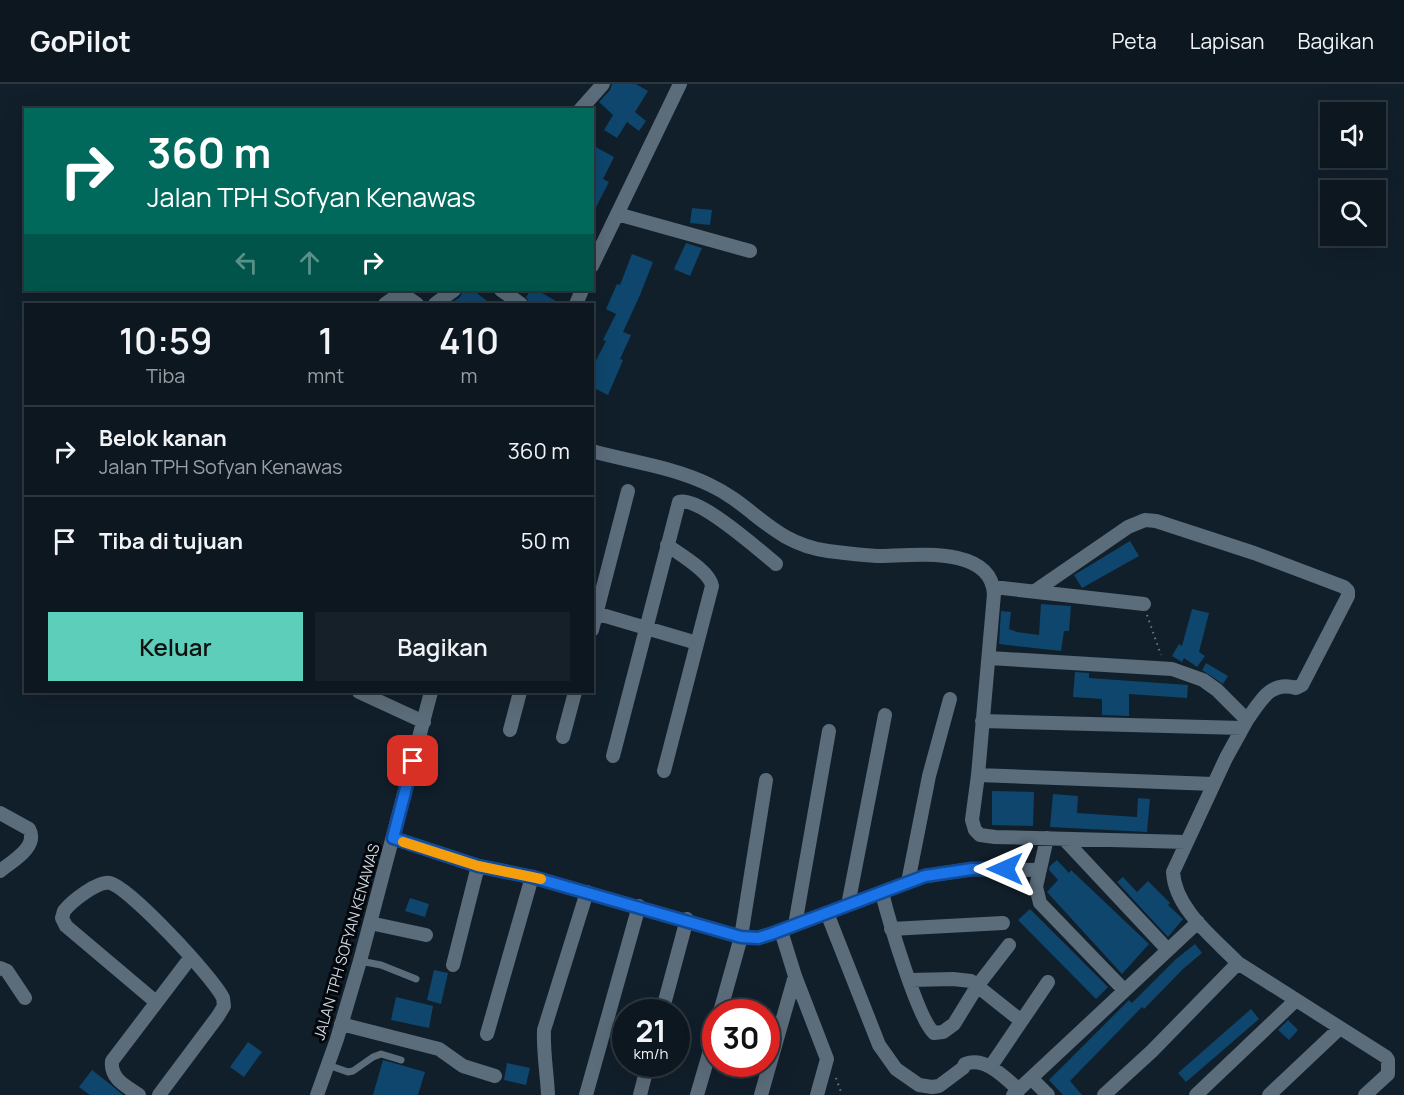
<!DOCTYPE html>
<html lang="id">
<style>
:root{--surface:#0d1720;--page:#162029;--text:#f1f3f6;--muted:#9a9fa5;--line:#2d363e;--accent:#5cceba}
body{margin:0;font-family:Manrope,sans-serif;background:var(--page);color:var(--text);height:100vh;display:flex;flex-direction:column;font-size:22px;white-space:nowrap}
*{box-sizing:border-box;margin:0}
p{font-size:20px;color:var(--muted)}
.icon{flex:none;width:33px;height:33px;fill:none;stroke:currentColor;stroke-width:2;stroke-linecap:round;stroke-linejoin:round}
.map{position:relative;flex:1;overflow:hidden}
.sheet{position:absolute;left:24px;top:219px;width:570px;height:390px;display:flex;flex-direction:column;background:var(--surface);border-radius:0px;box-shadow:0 6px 24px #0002,0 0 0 2px var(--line)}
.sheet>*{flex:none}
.banner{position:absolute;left:24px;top:24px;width:570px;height:183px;border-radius:0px;box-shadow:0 6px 24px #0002,0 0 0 2px var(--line);background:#00695c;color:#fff;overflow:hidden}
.tools{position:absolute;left:1320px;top:18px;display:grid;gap:12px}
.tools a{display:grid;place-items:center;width:66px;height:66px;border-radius:0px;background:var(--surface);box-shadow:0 6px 24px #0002,0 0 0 2px var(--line);font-size:30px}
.speed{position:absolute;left:612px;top:915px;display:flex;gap:12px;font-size:30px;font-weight:700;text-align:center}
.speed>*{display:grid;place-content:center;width:78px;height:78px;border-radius:50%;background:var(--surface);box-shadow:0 6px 24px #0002,0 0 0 2px var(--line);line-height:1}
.speed small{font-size:15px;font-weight:400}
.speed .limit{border:9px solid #d22;background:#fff;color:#111}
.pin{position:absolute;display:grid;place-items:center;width:51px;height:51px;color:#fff;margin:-26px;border-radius:12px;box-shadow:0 3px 9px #0006}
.me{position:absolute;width:66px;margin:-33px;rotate:270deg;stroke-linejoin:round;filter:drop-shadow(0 0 4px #0008)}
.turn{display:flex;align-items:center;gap:21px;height:126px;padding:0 24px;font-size:27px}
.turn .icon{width:78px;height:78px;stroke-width:2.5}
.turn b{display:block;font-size:42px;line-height:51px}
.lanes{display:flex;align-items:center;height:57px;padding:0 24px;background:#0003;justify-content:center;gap:30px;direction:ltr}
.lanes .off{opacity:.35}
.eta{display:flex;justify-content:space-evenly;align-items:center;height:102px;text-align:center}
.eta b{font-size:36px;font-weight:600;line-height:42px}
.cta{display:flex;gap:12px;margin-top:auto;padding:12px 24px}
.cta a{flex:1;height:69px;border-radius:0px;background:var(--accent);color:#111;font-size:24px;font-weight:600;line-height:69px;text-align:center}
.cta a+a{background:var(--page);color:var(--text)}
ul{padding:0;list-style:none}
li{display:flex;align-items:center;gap:18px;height:90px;padding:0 24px;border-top:2px solid var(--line)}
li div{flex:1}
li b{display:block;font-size:22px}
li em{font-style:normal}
header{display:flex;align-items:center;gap:36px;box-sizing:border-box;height:84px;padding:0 30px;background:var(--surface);border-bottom:2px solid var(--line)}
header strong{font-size:28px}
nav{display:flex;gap:33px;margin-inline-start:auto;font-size:21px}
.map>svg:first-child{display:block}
.building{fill:#0e466d}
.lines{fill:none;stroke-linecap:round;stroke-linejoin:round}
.path{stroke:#6e7983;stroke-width:2;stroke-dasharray:1.5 4.5;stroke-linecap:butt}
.lane{stroke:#5b6c7a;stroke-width:7}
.street{stroke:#5b6c7a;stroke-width:14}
.route-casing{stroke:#114b97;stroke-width:15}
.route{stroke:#1a73e8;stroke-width:10}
.slow{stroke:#f59e0b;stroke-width:10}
.labels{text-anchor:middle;stroke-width:6;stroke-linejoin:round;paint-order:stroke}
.street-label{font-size:15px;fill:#ced7df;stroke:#04080d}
</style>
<header>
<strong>GoPilot</strong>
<nav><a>Peta</a><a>Lapisan</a><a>Bagikan</a></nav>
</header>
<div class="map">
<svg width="1404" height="1011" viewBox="0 0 1404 1011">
<rect width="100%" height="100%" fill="#111f2b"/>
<path class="building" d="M612 0H636L648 7 635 28 646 37 639 47 627 38 617 54 604 46 613 31 599 18 610 6Z
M592 61 614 73 603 95 609 98 592 131Z
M692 124 712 126 710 141 690 139Z
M686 159 702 164 690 192 674 185Z
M632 170 653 178 640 211 623 248 631 251 620 275 623 276 608 311 592 303V284L606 257 603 256 616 230 606 225 617 200 620 201Z
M463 206H473L491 220H450L460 213Z
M531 206H537L561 220H530L526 213Z
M1130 457 1139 472 1082 504 1074 491Z
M1041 520 1071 522 1069 547H1064L1061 567 999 560 1001 527 1011 528 1009 545 1017 548 1039 551Z
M1192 525 1209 529 1199 568 1205 572 1197 583 1184 574 1182 578 1172 572 1179 560 1182 562Z
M1206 579 1228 592 1223 600 1202 586Z
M1075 588 1089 589V594L1188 601 1187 614 1129 610V632L1102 631V615L1073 613Z
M992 707 1034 708 1033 742 992 741Z
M1053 710 1078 712 1077 729 1137 733 1138 714 1150 715 1147 748 1050 743Z
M1057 776 1069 789 1071 786 1149 860 1122 890 1047 808 1058 796 1049 786 1050 782Z
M1123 793 1137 808 1148 797 1170 819 1168 821 1183 835 1168 853 1117 798Z
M410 814 429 820 425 833 405 827Z
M1030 825 1108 903 1096 915 1018 836Z
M1195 860 1202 869 1183 885 1144 925 1142 923 1070 997 1082 1011H1063L1049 996 1129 916 1132 919 1176 875Z
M434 886 448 889 441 920 427 916Z
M396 913 433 922 429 944 391 936Z
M1251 925 1259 935 1186 998 1178 989Z
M1288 936 1298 946 1289 956 1278 946Z
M248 958 262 968 244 993 230 983Z
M383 976 425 988 418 1011H373Z
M507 979 530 984 526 1001 504 996Z
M92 986 110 1000 123 1011H90L79 1003Z"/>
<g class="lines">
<path class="path" d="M1147 531 1161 571
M836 994 842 1011"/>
<path class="lane" d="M360 877 381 881 416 895
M328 981 348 988 353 987 373 973 381 970 401 976"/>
<path class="street" d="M580 26 603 0
M617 130 750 167
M592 182 680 0
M501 206 521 220
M385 220 395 213 404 211 417 220
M435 220 454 206
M576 220 582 206
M592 367C631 378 674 383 710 401 755 422 772 459 828 467 844 469 861 471 877 472 912 472 991 460 994 510L978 691 972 736 975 746 980 751 995 753 1186 758
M993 503 1144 520
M1035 507 1128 443 1145 436 1156 437 1254 469 1344 503 1348 507V512L1302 601 1296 604C1270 596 1260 618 1247 636
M592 528 697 559
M592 546 628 407
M989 574 1172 585 1203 596 1217 606 1247 636 1226 674 1173 788C1175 825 1214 854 1238 879L1152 967 1104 1011
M359 608 424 638
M982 637 1242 644
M510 646 520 608
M563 653 575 608
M613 672 679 418C699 412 759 466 776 480
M664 687 712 502C710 487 679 470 667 461
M978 691 1213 700
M0 729 29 745C39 763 11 778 0 787
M393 754 478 782 532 793 741 853 758 854 771 850 925 792 972 785 1040 786
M1047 754 1036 803 1040 819 1124 906
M1064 755 1167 865
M908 798 929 692 950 615
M882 809C888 833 918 936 934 949L943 948 954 940 978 901 1009 861
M848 821 885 631
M827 829 879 961 896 985 919 1001 932 1003 939 1002 963 984 965 980C986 972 1005 994 1019 1006
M370 839 426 851
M795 841 829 647
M891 845 1003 839
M781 847 795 892 827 975 817 1011
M1238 879 1386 973 1388 976V990L1365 1011
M453 881 478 782
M0 884 7 887 25 914
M910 896 953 895 971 897 1020 936
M156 918 66 842 62 834 64 827C71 818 98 796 110 799 130 804 213 893 223 914L224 922 218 932 159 1011
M662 928 687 835
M720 928 741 853 766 696
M341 940 439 965 463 982 495 992
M487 950 532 793
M991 982 1048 898
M1031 994 1048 1011
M139 1011C126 1002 110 995 112 977L191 873
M317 1011 337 955 360 877 431 608
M548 1011C547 989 543 967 544 946L587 808
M586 1011 639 822
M640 1011 648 980
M697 1011 716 946
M761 1011 795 892
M1013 1011 1198 838
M1196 1011 1296 916
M1269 1011 1340 944"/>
</g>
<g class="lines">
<defs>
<path id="route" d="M413 677 393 754 478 782 532 793 741 853 758 854 771 850 925 792 972 785H1005"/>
</defs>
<use href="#route" class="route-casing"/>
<use href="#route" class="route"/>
<path class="slow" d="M403 758 478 782 541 795"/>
</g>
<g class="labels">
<g class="street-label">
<text transform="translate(347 858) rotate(-74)" y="5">JALAN TPH SOFYAN KENAWAS</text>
</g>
</g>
</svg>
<div class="tools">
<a><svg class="icon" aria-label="sound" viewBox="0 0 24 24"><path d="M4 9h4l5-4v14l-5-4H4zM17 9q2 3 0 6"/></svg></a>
<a><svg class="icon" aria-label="search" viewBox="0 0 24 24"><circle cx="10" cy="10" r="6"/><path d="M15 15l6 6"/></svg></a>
</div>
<div class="speed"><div>21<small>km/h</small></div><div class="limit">30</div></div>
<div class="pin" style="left:413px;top:677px;background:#d93025"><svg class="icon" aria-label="arrive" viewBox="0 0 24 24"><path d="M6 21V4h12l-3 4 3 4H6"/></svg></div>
<svg class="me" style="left:1005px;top:785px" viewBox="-20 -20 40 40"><path d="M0-17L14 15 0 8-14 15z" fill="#1a73e8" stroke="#fff" stroke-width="4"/></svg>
<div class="banner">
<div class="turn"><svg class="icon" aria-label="right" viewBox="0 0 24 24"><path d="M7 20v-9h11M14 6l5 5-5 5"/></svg><div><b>360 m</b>Jalan TPH Sofyan Kenawas</div></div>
<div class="lanes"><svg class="icon off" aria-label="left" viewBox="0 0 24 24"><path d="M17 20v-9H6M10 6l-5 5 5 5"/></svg><svg class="icon off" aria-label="ahead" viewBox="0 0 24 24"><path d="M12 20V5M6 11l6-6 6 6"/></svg><svg class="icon" aria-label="right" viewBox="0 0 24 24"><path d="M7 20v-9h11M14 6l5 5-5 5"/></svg></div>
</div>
<section class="sheet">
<div class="eta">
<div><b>10:59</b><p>Tiba</p></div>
<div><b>1</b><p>mnt</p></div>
<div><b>410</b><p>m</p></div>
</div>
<ul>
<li><svg class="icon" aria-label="right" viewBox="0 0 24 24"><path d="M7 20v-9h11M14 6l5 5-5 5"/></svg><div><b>Belok kanan</b><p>Jalan TPH Sofyan Kenawas</p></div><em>360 m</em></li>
<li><svg class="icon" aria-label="arrive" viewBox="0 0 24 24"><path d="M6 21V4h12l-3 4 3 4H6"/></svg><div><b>Tiba di tujuan</b></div><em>50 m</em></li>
</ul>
<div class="cta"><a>Keluar</a><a>Bagikan</a></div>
</section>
</div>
